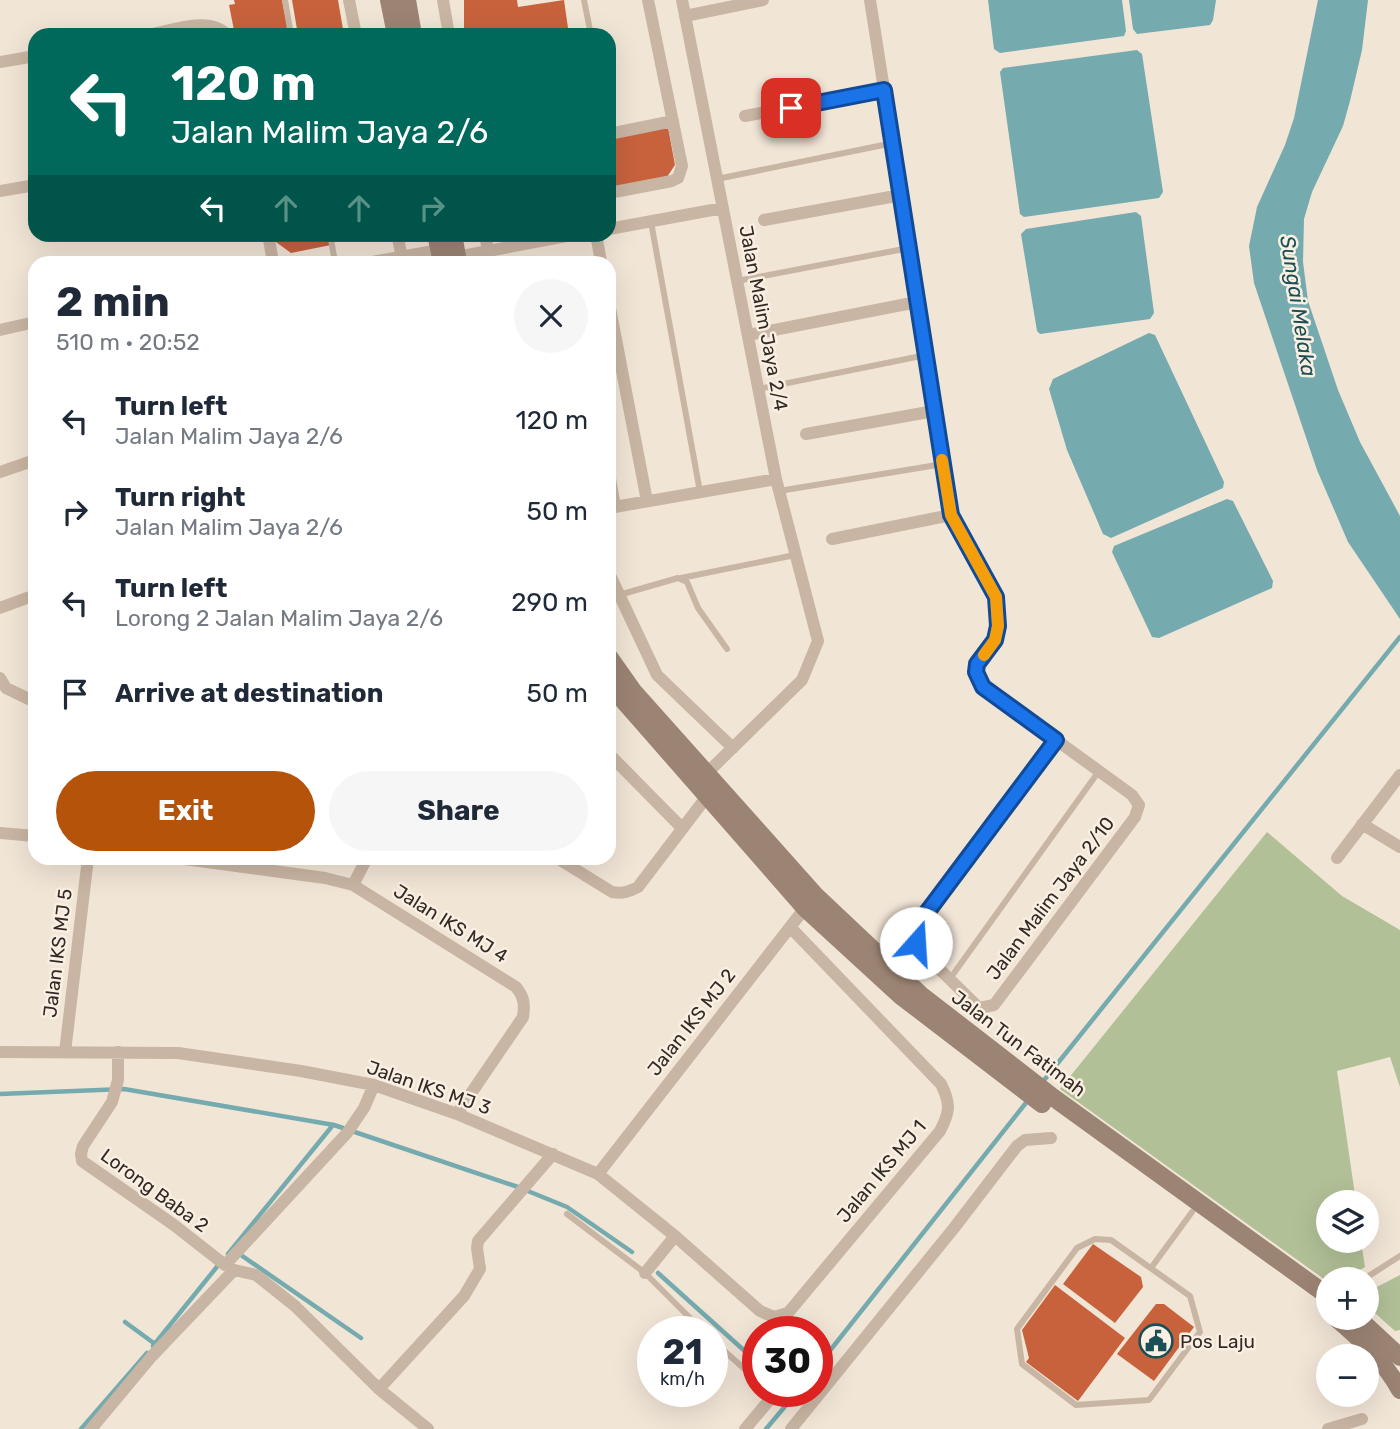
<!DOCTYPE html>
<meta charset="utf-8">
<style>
:root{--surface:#fff;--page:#f6f6f7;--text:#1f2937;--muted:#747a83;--accent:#b45309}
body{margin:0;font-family:Rubik,sans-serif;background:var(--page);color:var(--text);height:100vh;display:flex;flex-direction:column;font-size:26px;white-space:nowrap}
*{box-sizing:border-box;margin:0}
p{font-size:23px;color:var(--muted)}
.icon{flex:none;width:38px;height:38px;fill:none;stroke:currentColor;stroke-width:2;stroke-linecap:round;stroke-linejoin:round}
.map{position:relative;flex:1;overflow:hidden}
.side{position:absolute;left:28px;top:256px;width:588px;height:609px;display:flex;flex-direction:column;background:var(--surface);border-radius:21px;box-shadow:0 7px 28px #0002}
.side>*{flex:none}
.hud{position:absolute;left:28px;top:28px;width:588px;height:214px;border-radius:21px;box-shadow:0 7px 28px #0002;background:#00695c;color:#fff;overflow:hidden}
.tools{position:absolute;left:1316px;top:1190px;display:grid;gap:14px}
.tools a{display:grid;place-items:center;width:63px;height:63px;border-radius:50%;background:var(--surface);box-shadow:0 7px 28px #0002;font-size:35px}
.speed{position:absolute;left:637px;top:1316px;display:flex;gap:14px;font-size:35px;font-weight:700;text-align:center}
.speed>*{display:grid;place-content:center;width:91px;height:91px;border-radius:50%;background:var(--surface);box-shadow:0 7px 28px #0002;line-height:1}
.speed small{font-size:18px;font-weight:400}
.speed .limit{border:10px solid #d22;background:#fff;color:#111}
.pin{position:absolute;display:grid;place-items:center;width:60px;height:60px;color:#fff;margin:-30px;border-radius:14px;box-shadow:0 4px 10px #0006}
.me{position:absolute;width:77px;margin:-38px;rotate:19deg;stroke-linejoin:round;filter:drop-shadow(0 0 5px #0008)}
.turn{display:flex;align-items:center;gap:24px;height:147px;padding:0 28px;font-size:32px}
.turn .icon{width:91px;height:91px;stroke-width:2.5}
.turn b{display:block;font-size:49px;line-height:60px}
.lanes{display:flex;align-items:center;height:66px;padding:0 28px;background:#0003;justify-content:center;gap:35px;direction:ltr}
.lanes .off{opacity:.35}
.round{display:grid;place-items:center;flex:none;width:74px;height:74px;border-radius:37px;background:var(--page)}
.headline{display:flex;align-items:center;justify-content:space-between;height:119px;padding:0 28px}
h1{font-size:42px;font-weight:700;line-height:52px}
.button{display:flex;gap:14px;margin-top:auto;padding:14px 28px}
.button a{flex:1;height:80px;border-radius:42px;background:var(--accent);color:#fff;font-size:28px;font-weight:700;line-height:80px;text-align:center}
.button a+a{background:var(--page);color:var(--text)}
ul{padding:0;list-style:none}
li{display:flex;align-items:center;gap:21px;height:91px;padding:0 28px}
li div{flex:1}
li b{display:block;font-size:26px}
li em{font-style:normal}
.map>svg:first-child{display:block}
.green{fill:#b1c097}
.water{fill:#75aaae}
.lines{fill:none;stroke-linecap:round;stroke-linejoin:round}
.stream{stroke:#75aaae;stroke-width:4.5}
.building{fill:#c8623d}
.lane{stroke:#c9b5a3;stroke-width:6}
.street{stroke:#c9b5a3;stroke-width:12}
.secondary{stroke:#9c8474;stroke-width:18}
.route-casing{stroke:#114b97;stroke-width:18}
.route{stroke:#1a73e8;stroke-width:12}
.slow{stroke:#f59e0b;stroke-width:12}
.labels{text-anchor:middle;stroke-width:5;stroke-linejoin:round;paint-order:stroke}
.street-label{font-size:19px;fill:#332a25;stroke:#f9efe2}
.poi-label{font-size:19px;fill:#332a25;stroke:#f9efe2;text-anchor:start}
.water-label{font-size:21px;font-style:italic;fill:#1a5055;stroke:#f9efe2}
</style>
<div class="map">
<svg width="1400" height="1429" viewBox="0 0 1400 1429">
<rect width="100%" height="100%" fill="#f1e5d6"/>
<path class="green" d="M1267 832 1342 896 1400 930V1087L1390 1057 1337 1071 1356 1202H1328V1241H1361L1365 1267 1344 1279H1328V1282L1060 1089Z
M1400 1275V1330L1395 1331 1367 1306V1292Z"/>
<path class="water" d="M988 0H1122L1126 31 1124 36 1000 53 994 49Z
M1129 0H1216L1213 20 1210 25 1137 34 1133 29Z
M1318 0H1368L1362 50 1350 101 1343 126 1312 192 1304 219 1303 262 1308 301 1338 390 1360 442 1400 516V619L1348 542 1317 470 1254 283 1249 246 1257 207 1285 145 1294 118Z
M1137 50 1142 54 1163 192 1159 198 1024 217 1020 214 1000 72 1003 68Z
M1136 212 1141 216 1154 313 1150 319 1040 334 1037 331 1021 234 1026 229Z
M1149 333 1155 335 1224 482 1223 488 1111 538 1103 534 1067 450 1049 389 1053 379Z
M1227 499 1233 501 1273 581 1272 588 1159 638 1152 637 1112 552 1114 546Z"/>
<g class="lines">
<path class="stream" d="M1041 1084 1400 637
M0 1094 124 1089 334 1125 518 1187 567 1207 632 1252
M238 1253 361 1338
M228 1254 333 1125
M658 1273 758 1363
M125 1322 155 1344
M153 1346 220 1263
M817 1367 1029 1099
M789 1391 792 1399
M81 1429 147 1353
M766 1429 798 1391"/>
</g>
<path class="building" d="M234 0H282L289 35H235L229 5 235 4Z
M292 0H338L344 35H298Z
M464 0H517L518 7 564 0 569 35H464Z
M668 127 675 165 667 177 609 188V138Z
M275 234H329L331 245 291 253 276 242Z
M1093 1244 1141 1277 1143 1287 1115 1323 1063 1284Z
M1055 1285 1125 1338 1078 1401 1026 1362 1029 1358 1022 1330Z
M1156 1304H1164L1194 1327 1154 1381 1117 1354Z"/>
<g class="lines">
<path class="lane" d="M285 0 291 35
M584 0 591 35
M717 179 893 143
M651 222 700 492
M330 234 335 262
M737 281 909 248
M758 389 926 355
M609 456 618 506
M779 491 943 464
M681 578 795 555
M619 595 678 578 687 582 698 608 727 649
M949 980 1099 771
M567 1214 645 1273 704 1332
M1095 1239 1111 1240 1190 1296 1200 1332 1149 1400 1076 1405 1022 1364 1017 1329 1077 1248Z
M1151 1268 1192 1212
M1364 1279 1400 1256
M712 1340 758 1381"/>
<path class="street" d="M349 0 356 35
M443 0 449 35
M682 0 776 479 818 641 802 680 707 773
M870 0 951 515 996 597 998 626 995 640 977 664V672L983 687 1132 795 1139 805 1135 817 994 1005 979 1008 919 949 916 943 917 926 1056 740
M685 16 763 0
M148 35C171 31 210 15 227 35
M0 62 35 56
M745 116 884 90
M609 134 673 121
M0 191 35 185
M609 193 672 181 678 178 682 166 648 0
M764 220 901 195
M609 229 723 208
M268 234 273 262
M397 234 403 262
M485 234 490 262
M596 234 601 262
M457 257 577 234
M372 262 439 250
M609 303 647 501
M0 330 35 322
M748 335 917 302
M806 434 934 411
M0 472 35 460
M609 508 776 479
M832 539 951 515
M609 573 657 675 733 748
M0 608 35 595
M0 678 6 688 35 702
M609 754 682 828
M1362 824 1400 847
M0 833 35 836
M177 858 325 878 353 885 516 987C524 997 525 1004 523 1017L457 1114
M557 858 612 892C623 894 628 892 638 887L711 791
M1337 858 1400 775
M353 885 367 858
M0 1052 178 1053 301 1071 374 1085 457 1114 598 1174 675 1236 760 1311 774 1317 788 1313 940 1131C950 1112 951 1104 941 1084L791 928
M65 1052 88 858
M118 1052V1080L112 1102 83 1146 81 1154 82 1161 174 1225 225 1265 234 1270 256 1275 295 1306 379 1389 428 1429
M598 1174 808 904
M225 1265 347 1133 364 1108 374 1085
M645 1273 675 1236
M774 1317 781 1332
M379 1389 464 1296 480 1269 477 1248 478 1241 553 1154
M91 1429 152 1356 234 1270
M745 1429 777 1391
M791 1429 954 1228 1017 1146 1025 1140 1051 1138
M1328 1429 1362 1419"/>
<path class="secondary" d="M389 0 396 35
M407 0 413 35
M436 234 442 262
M453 234 458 262
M609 657 633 691 815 895 921 995 1054 1098 1328 1296
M609 684 805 908 901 996 1042 1104
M1336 1318C1361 1339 1384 1361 1400 1390
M1358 1318 1400 1357"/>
</g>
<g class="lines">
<defs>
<path id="route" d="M791 108 884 90 951 515 996 597 998 626 995 640 977 664 976 672 983 687 1056 740 922 919 917 926 916 943"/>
</defs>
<use href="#route" class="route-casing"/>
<use href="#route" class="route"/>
<path class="slow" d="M942 460 951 515 996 597 998 626 995 640 984 655"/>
</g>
<defs>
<symbol id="civic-ring" viewBox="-11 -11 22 22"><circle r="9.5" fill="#f9efe2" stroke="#1a5055" stroke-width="1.5"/><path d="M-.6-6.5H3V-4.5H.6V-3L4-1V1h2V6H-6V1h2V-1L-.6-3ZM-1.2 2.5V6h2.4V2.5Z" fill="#1a5055"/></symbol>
</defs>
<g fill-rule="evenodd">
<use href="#civic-ring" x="1137" y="1322" width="38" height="38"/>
</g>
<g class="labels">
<g class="street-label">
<text transform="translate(764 318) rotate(79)" y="7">Jalan Malim Jaya 2/4</text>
<text transform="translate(1050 898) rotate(-53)" y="7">Jalan Malim Jaya 2/10</text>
<text transform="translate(451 923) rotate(32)" y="7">Jalan IKS MJ 4</text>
<text transform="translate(57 953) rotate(-83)" y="7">Jalan IKS MJ 5</text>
<text transform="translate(691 1022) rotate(-52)" y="7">Jalan IKS MJ 2</text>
<text transform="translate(1019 1043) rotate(37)" y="7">Jalan Tun Fatimah</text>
<text transform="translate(429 1087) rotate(19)" y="7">Jalan IKS MJ 3</text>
<text transform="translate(881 1171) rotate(-50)" y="7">Jalan IKS MJ 1</text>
<text transform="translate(155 1190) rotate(36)" y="7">Lorong Baba 2</text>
</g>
<g class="poi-label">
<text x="1180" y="1348">Pos Laju</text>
</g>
<g class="water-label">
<text transform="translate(1298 306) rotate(81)" y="7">Sungai Melaka</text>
</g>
</g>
</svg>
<div class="tools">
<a><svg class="icon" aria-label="layers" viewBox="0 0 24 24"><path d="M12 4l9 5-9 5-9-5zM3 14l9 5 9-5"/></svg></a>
<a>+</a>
<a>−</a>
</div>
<div class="speed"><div>21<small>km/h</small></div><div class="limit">30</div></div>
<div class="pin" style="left:791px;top:108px;background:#d93025"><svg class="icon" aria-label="arrive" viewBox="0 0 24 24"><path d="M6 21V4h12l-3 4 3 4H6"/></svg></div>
<svg class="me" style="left:916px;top:943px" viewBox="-20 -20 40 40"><circle r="19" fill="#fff"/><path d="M0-13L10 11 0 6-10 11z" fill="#1a73e8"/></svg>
<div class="hud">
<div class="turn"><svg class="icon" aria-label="left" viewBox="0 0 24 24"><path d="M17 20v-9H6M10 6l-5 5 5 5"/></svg><div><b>120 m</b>Jalan Malim Jaya 2/6</div></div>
<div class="lanes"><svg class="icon" aria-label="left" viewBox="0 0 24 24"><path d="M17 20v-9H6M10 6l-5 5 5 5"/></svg><svg class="icon off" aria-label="ahead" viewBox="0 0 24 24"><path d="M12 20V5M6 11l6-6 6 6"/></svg><svg class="icon off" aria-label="ahead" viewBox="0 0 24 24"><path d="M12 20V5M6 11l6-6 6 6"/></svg><svg class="icon off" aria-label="right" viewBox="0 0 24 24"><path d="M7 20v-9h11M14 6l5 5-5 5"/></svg></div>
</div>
<section class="side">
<div class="headline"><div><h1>2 min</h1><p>510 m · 20:52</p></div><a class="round"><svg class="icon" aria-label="close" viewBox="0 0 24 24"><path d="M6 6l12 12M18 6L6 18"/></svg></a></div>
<ul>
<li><svg class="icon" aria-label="left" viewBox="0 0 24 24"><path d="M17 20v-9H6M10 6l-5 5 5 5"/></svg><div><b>Turn left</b><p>Jalan Malim Jaya 2/6</p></div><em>120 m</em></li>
<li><svg class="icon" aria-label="right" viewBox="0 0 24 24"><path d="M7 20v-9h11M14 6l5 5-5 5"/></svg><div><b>Turn right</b><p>Jalan Malim Jaya 2/6</p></div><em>50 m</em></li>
<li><svg class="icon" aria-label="left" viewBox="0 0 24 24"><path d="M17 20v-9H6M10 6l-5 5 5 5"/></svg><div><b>Turn left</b><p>Lorong 2 Jalan Malim Jaya 2/6</p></div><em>290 m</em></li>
<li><svg class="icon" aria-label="arrive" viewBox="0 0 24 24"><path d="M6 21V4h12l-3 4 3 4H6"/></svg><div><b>Arrive at destination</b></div><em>50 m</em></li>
</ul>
<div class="button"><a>Exit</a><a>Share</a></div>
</section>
</div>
